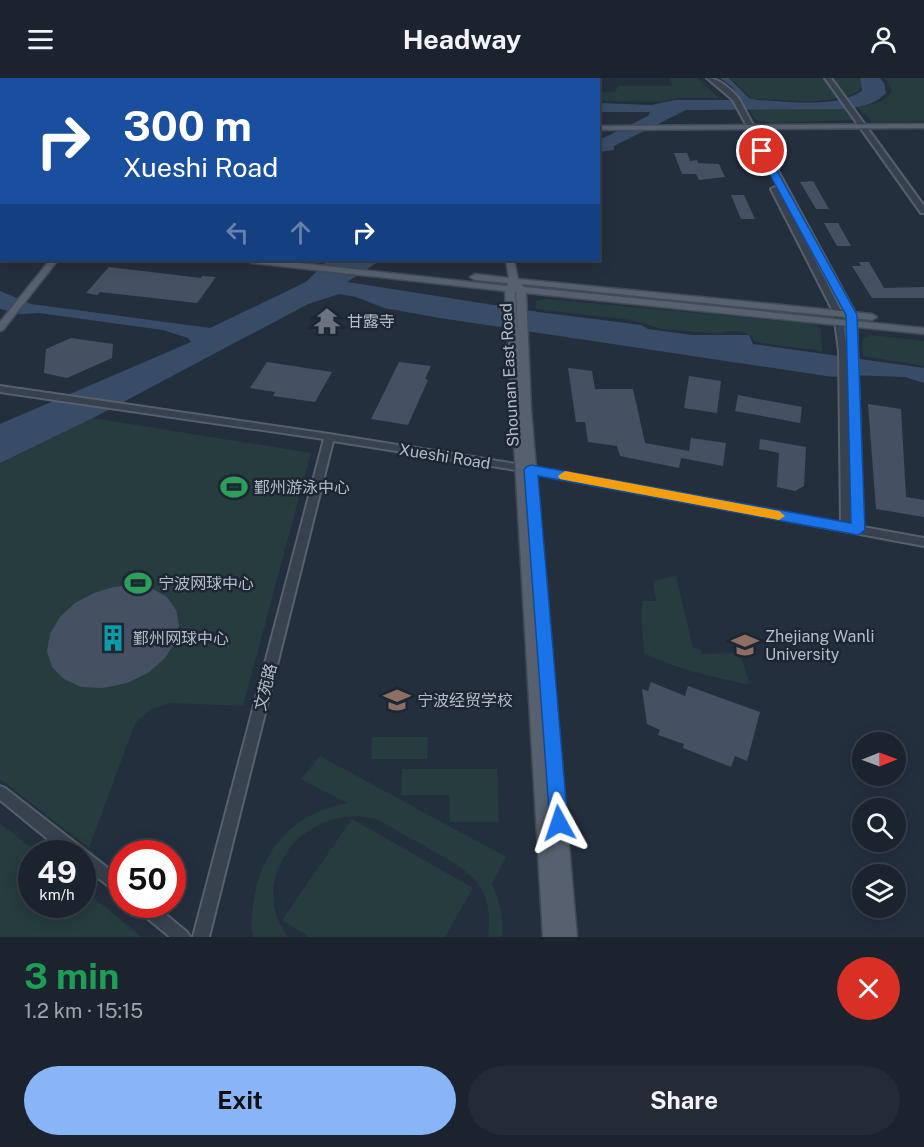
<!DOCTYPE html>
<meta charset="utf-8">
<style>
:root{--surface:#1b232e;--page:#242b36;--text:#f1f3f6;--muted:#a0a4aa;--line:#39404a;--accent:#8ab4f8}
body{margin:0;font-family:"Public Sans","Noto Sans SC",sans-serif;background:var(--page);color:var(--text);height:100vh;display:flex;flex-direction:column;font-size:22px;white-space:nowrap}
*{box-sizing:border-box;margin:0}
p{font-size:20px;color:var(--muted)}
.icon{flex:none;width:33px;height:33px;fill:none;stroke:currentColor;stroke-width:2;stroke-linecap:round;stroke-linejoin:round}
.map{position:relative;height:859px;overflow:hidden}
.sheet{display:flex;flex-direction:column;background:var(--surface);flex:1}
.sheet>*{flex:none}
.guide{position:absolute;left:0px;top:0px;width:600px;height:183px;box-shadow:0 3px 15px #0003,0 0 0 2px var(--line);background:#1a4fa0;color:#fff;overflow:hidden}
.needle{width:39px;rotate:89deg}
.controls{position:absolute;left:852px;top:654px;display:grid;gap:12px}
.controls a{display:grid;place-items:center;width:54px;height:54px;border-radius:50%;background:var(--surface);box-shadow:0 3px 15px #0003,0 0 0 2px var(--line);font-size:30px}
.speed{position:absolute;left:18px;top:762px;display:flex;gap:12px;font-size:30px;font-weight:700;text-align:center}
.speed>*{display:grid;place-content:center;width:78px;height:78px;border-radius:50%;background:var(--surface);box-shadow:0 3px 15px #0003,0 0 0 2px var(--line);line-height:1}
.speed small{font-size:15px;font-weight:400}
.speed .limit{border:9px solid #d22;background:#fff;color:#111}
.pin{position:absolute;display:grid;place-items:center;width:51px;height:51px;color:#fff;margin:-26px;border:3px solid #fff;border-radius:50%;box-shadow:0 2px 6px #0007}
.me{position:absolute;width:66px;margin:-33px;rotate:355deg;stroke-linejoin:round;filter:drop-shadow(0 0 4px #0008)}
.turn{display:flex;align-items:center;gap:21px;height:126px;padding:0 24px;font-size:27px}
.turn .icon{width:78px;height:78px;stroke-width:2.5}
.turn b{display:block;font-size:42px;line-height:51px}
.lanes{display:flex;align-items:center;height:57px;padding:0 24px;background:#0003;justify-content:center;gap:30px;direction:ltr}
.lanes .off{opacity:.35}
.round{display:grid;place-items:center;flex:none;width:63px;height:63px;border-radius:32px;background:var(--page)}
.headline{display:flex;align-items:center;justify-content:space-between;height:102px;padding:0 24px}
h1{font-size:36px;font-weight:700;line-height:45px;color:#1e9e55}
.primary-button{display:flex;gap:12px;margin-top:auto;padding:12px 24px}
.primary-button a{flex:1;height:69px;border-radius:36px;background:var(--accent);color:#111;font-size:24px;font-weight:700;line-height:69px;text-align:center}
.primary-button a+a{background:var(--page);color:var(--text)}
header{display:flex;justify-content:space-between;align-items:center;height:78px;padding:0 24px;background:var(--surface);font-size:27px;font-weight:700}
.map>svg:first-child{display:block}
.green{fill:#263c3f}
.water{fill:#394c67}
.building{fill:#455162}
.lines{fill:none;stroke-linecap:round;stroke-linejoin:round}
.minor-casing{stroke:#565f6c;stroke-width:4}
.major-casing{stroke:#414a57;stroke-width:3}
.minor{fill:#38414e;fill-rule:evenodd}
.major{fill:#56606e;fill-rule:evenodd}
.route{fill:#1a73e8;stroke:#114b97;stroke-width:1.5}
.slow{fill:#f59e0b}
.labels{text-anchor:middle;stroke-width:5;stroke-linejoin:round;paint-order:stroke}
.poi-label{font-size:16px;fill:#b4bcc9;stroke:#1d2633;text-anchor:start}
.street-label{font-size:16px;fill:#b4bcc9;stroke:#1d2633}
</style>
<header><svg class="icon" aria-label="menu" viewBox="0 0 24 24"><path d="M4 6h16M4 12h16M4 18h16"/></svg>Headway<svg class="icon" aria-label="person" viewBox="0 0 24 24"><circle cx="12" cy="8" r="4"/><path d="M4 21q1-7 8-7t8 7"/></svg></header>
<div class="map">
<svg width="924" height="859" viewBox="0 0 924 859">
<rect width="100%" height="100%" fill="#242f3e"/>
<path class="green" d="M195 0H475V1L194 2Z
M669 0H697L719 20H676L660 24 599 23V14H614L619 8H673Z
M730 0H859L861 3 860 12C829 30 787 21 753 21Z
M885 0H924V43L872 44 857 29C871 26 886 26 892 12Z
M845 29 855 42 769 45 756 42 748 31Z
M546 221 814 246 821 251 822 273 755 264 751 258 742 254 730 253 719 256 662 251 631 242 536 231V223Z
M873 257 924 263V288L863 278 862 264 865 259Z
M93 340 311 375 243 628 172 625 151 631 135 645 89 770 0 701V385Z
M676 498 693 570 700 571 702 576 740 575 749 605 745 606C710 598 676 591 644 575L641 534 643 523H656L653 503Z
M372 659H428L427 681H371Z
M320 678 506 779 492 806C500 824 504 839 502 859H488C494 809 473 795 433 773 414 762 395 751 376 741 366 739 355 737 344 739 288 747 251 810 288 859H253C250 846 252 834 254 822 261 769 296 735 347 725L301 701Z
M402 691H497L499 744H450L449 717H401Z
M352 741 473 810 445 859H309L282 842Z
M0 745 38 775 32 776V826H82L83 811 142 859H0Z"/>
<path class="water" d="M720 0H729L749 20 757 22C790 23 833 31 862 13L860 0H880L884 5 886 15C873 28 859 29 842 31L686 32 614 68V72L599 74V62L648 38 650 34H599V25L651 27 675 22H741L732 9Z
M328 182H381L347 204 538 234 641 247 648 251 692 257H749L753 266 924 290V305L905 299 849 297 833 299 440 240 384 230 356 219 339 216 308 226 93 340 0 385V346L191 264 188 260 163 252 39 235 21 236 0 231V213L31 226 210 250 306 204Z"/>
<path class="building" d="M674 75H687L690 83 697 82 698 85 719 86 725 99 699 102 696 96H682Z
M813 103 829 131H816L800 104Z
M731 117H744L755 141H741Z
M824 145H838L851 168H837Z
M859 184H869L884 210 924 209V220H872L852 188H861Z
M109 189 201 200 202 198 216 199 197 225 100 214 97 217 86 215Z
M71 260 113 266 112 280 67 300 44 295 46 271Z
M267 284 332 294 315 324 273 318 275 314 250 310Z
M399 284 431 288 425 301 428 302 408 347 371 341Z
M568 290 592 293 595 311H633L645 365 689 373 691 360 726 365 723 388 681 380 679 390 620 378 617 368 588 364 585 344H576Z
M689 298 721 303 717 335 684 330Z
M738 317 802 329 800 345 735 333Z
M868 326 901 331 906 419 924 422V439L876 431Z
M760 361 806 369 804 408 795 413 777 409 779 375 759 371Z
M134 507 153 511 167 519 176 532 179 547 175 564 165 580 148 595 127 605 103 610 81 609 64 601 52 589 47 573 50 556 60 539 75 525 94 515 114 509Z
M651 604 685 618 688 608 760 634 747 683 735 678 731 689 683 670 684 666 658 657 660 652 647 646 642 611 648 613Z"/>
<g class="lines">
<defs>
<path id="minor" d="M8 0H14L6 2Z
M111 0H117L110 2Z
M707 0C719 0 732 12 739 21L856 237 863 449 924 460V468L522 393 333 363 209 859H193L324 361 0 314V308L329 356 522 387 841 445 839 273 834 235 771 111 775 109 779 111 842 235 847 273 853 447 848 237 733 22Z
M825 0H831L924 128V135H921Z
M2 6V10L0 11V7Z
M0 71H2V76L0 75Z
M0 94H2V98H0Z
M0 116H2V121H0Z
M0 708 5 710 122 801V818L82 788V776H66L0 722Z
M134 826H153L187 854 190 859H170L136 831Z"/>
<path id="major" d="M181 0H188L180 2Z
M486 0H492V2H486Z
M0 27H2V31H0Z
M924 46V50L598 52V48Z
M0 150H2V156H0Z
M50 182H58L3 252 0 253V244Z
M248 182H272L507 208 508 205 475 202 470 199 475 196 509 200 506 182H514L518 201 872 236 877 239 872 242 521 206 524 209 924 250V256L526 215 531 332 577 859H543L505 213 252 185ZM515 214H516L518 258Z"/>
</defs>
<use href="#minor" class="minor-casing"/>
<use href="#major" class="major-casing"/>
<use href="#minor" class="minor"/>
<use href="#major" class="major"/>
</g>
<path class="route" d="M762 70 766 73 857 237 865 452 858 457 538 398 568 745 565 751 559 754 553 751 550 745 524 392 526 389 531 387 851 445 846 237 757 73Z"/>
<path class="slow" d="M565 393 779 433 785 438 779 442 560 401 558 398Z"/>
<defs>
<symbol id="temple-bare" viewBox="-9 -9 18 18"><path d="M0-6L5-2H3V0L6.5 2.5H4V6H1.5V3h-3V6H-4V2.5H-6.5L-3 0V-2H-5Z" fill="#6b7280" stroke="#1d2633" stroke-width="2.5" paint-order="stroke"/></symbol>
<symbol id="stadium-bare" viewBox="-9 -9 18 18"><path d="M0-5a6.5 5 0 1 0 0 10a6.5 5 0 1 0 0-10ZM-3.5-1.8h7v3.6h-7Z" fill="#2e9e5b" stroke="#1d2633" stroke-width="2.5" paint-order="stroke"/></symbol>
<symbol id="building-bare" viewBox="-9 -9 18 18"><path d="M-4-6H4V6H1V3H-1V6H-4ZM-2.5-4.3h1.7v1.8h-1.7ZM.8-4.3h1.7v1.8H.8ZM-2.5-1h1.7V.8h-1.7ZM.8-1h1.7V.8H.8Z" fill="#0f9aa8" stroke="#1d2633" stroke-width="2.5" paint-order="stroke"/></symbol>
<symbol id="university-bare" viewBox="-9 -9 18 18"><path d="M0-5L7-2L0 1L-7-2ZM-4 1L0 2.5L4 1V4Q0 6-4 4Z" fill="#8d6e63" stroke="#1d2633" stroke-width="2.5" paint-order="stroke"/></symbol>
<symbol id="school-bare" viewBox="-9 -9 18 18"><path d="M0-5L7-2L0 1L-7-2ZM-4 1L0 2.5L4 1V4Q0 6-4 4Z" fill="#8d6e63" stroke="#1d2633" stroke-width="2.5" paint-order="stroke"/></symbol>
</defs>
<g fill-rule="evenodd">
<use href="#temple-bare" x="308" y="224" width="38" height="38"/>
<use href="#stadium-bare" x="215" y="390" width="38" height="38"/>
<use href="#stadium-bare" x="119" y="486" width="38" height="38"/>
<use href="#building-bare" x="94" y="541" width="38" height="38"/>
<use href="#university-bare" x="726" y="548" width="38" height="38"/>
<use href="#school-bare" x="378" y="603" width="38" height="38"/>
</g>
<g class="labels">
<g class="poi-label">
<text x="347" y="249">甘露寺</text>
<text x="254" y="415">鄞州游泳中心</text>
<text x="158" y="511">宁波网球中心</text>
<text x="765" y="564">Zhejiang Wanli<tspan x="765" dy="18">University</tspan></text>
<text x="133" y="566">鄞州网球中心</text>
<text x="417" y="628">宁波经贸学校</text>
</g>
<g class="street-label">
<text transform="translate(509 297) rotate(-93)" y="6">Shounan East Road</text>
<text transform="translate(445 378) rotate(9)" y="6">Xueshi Road</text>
<text transform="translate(265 609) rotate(-76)" y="6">文苑路</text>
</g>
</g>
</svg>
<div class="controls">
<a><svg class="needle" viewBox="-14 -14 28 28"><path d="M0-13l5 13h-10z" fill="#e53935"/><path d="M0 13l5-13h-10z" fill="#a0a4aa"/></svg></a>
<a><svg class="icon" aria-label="search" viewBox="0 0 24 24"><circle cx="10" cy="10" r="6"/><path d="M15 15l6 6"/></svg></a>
<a><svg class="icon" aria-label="layers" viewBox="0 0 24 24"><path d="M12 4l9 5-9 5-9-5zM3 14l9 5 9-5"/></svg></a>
</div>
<div class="speed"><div>49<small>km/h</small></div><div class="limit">50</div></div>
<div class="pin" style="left:762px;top:73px;background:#d93025"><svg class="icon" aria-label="arrive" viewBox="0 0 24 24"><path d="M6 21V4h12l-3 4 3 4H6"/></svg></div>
<svg class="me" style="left:559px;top:745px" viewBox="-20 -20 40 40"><path d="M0-17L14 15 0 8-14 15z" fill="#1a73e8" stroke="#fff" stroke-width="4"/></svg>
<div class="guide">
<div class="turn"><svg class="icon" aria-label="right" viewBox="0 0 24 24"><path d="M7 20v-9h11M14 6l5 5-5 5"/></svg><div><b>300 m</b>Xueshi Road</div></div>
<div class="lanes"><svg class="icon off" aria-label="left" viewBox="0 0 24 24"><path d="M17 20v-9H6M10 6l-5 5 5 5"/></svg><svg class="icon off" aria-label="ahead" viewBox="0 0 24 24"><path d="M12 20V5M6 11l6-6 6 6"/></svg><svg class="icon" aria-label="right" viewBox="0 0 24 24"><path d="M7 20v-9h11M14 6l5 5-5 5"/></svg></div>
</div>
</div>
<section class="sheet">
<div class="headline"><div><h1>3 min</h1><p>1.2 km · 15:15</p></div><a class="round" style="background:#d93025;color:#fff"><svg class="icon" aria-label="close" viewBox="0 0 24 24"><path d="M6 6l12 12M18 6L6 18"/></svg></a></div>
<div class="primary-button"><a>Exit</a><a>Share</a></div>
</section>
